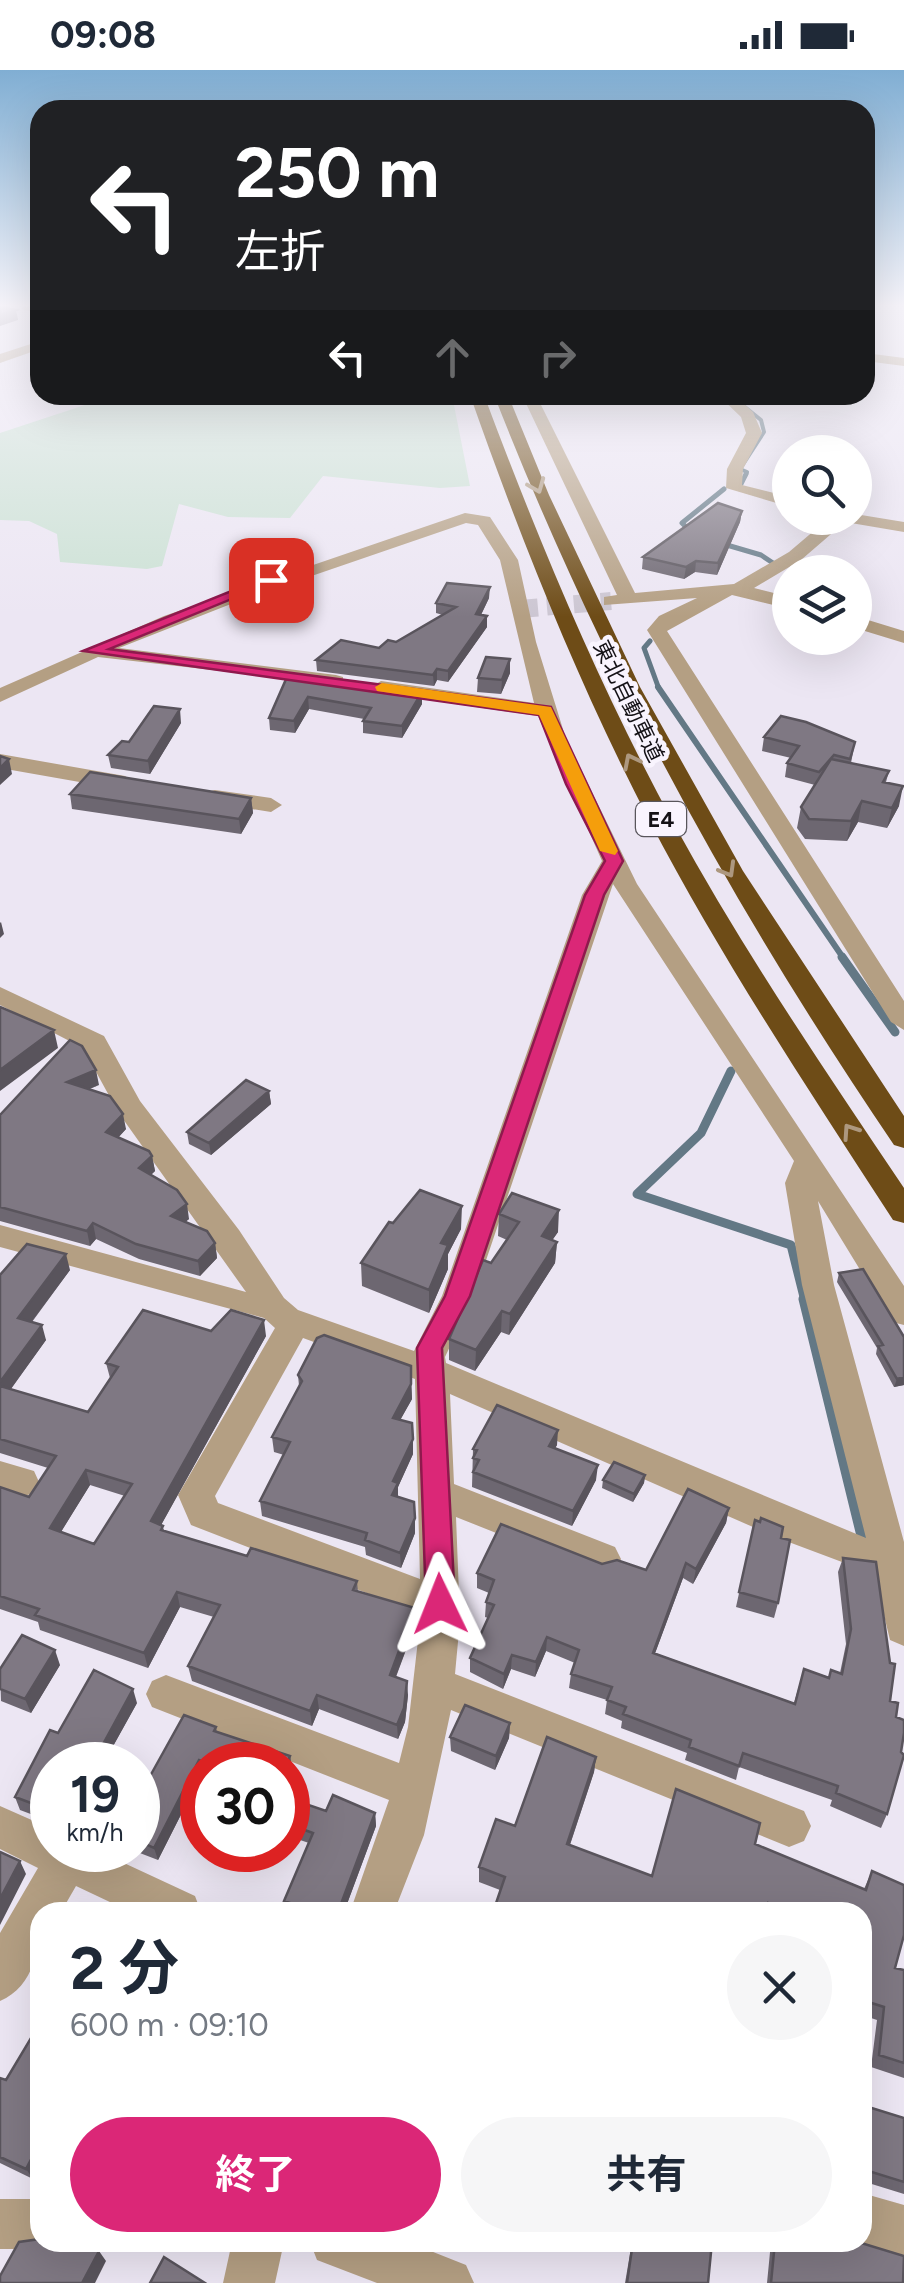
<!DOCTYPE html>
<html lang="ja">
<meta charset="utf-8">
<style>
:root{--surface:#fff;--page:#f6f6f7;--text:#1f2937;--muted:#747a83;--accent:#db2777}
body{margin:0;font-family:Figtree,"Noto Sans JP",sans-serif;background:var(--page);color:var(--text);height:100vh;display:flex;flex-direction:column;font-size:38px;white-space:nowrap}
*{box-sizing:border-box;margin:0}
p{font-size:32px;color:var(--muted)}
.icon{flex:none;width:55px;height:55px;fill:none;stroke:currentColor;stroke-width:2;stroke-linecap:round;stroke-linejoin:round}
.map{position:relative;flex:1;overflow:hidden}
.panel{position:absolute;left:30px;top:1832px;width:842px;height:350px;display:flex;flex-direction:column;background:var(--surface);border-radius:30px;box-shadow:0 10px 40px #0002}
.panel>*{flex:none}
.guide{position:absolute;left:30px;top:30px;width:845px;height:305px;border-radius:30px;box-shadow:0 10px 40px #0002;background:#202124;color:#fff;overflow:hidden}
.buttons{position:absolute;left:772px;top:365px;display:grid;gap:20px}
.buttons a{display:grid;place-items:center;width:100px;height:100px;border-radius:50%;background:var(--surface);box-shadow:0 10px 40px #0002;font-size:50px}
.speed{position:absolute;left:30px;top:1672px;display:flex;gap:20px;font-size:50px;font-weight:700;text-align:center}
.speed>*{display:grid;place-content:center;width:130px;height:130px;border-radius:50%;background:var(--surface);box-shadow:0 10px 40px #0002;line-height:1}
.speed small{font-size:25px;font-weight:400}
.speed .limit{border:15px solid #d22;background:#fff;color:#111}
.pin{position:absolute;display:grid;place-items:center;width:85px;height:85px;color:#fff;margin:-42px;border-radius:20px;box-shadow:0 5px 15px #0006}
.me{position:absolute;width:110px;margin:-55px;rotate:358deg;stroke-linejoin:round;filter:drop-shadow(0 0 8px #0008)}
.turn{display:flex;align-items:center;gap:35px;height:210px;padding:0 40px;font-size:45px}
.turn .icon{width:130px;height:130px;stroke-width:2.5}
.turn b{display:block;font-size:70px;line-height:85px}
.lanes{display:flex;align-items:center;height:95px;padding:0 40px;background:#0003;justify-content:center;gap:50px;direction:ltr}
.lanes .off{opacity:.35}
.round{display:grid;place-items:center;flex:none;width:105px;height:105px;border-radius:52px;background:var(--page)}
.headline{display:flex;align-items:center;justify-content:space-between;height:170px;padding:0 40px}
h1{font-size:60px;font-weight:700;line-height:75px}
.primary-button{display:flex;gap:20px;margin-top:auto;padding:20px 40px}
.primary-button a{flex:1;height:115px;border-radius:60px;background:var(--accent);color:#fff;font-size:40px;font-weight:700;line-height:115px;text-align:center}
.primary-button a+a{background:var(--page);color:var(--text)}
.status{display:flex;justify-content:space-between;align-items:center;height:70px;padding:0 50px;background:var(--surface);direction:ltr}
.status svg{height:28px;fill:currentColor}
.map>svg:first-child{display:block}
.green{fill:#cbe1d4}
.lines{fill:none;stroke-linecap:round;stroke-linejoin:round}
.stream-far4{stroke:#637885;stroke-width:4}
.stream-far3{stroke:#637885;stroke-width:5}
.stream-far2{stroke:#637885;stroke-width:6}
.stream-far1{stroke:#637885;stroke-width:9}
.stream{stroke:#637885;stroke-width:11}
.minor-tunnel{stroke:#ccc6d2;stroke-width:18;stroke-dasharray:18 9;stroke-linecap:butt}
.minor{fill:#b49f83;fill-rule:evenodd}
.highway{fill:#6e4c17;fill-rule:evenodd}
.wall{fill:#6d6771;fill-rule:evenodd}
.shaded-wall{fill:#59545c}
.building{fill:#7f7883;stroke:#59545c;stroke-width:2.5;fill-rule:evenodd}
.oneway{stroke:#ad987f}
.route{fill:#db2777;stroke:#8e194d;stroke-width:2.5}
.slow{fill:#f59e0b}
.labels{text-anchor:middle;stroke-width:9;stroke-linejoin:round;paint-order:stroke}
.far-street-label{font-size:22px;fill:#151217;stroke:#f9f4fe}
.shield{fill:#f9f4fe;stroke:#59565c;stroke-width:2.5}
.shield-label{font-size:22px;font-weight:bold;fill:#151217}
</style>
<div class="status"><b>09:08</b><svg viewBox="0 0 49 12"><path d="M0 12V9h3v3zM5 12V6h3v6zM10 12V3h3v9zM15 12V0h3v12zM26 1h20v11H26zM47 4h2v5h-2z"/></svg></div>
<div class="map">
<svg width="904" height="2213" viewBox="0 0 904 2213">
<rect width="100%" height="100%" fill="#ece6f3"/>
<path class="green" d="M115 325H452L470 416 440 418 323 406 290 448 228 447 179 434 162 496 147 499 60 492 57 464 29 451 0 450V363Z"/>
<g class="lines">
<path class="stream-far4" d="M730 325 761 350 764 362 740 399 747 402 745 406"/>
<path class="stream-far3" d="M739 418 746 404
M691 462 682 453 724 419
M720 473 761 485 779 497
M650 571 644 578 659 619"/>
<path class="stream-far2" d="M658 617 844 889"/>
<path class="stream-far1" d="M842 887 895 962
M731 1001 701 1063 637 1124 791 1175 805 1231"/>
<path class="stream" d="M804 1229 863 1470"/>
<path class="minor-tunnel" d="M520 539 611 531"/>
<path class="minor" d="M22 237H40V243L24 240Z
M40 271V279L0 293V284Z
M865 283 904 288V296L865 291Z
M522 325H536L635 523 734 514 789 482 829 448H855V444L904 452V462L845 452 801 490 754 518 790 527V539L732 525 667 561 904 931V960L891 952 647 560 659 546 697 528 604 535V527L617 525Z
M718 325H734L753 342 762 363 743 399 742 415 790 427V437L726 418 727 399 746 363 741 347Z
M465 443 490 447 518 490 536 572 566 669 637 814 904 1216V1255L892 1252 818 1131 834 1215 904 1472V1576L890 1570 874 1504 778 1468 450 1324 454 1414 615 1477 621 1489 615 1501 602 1505 456 1447 460 1550 455 1604 804 1741 811 1756 804 1771 789 1777 451 1640 424 1765 394 1842H350L389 1730 152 1637 146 1624 152 1611 166 1605 399 1693 408 1657 421 1544 191 1455 178 1425 275 1258 264 1248 0 1177V1155L246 1222 118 1042 83 978 0 935V917L104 966 140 1031 239 1160 284 1228 298 1240 414 1281 442 1226 582 825 602 791 538 646 381 623 371 617 381 611 534 633 500 490 478 455 466 453 236 532 119 578 336 605 343 607V615L98 587 0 632V618L164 546ZM613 814 794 1091 785 1113 802 1215 866 1468 446 1293 445 1287 474 1226ZM303 1268 415 1309 420 1509 218 1433 215 1426Z
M855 546 904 561V573L855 558Z
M0 684 125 706 136 713 125 720 0 698Z
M215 720 271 728 282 735 271 742 207 732V722Z
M0 1391 34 1401 39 1412 34 1423 21 1427 0 1421Z
M0 1736 52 1759V1780H96L195 1826 201 1842H131L76 1816 61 1842H40C40 1877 35 1916 0 1931V1863L38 1798 0 1779Z
M862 2123 904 2135V2187L860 2172Z
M0 2129H40V2172H57L40 2179H0Z
M232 2172H284L275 2213H223Z
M310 2172H408L466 2195 474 2213H377L317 2190Z"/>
<path class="highway" d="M470 325H484C539 472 599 616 674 754 743 880 824 999 904 1118V1153L893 1150C808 1019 721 888 649 750 578 613 521 470 470 325Z
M494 325H508L549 425 640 617 743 801 904 1046V1078L894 1075C731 835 600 595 494 325Z"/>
</g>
<path class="wall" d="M742 441 740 452 717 505 695 502 684 509 642 499 643 487Z
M489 528 481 545 487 557 448 612 437 610 434 616 317 601 316 590 379 578 396 572 443 545 436 543V533Z
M510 589V603L501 624 477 622 478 608Z
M287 607 422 634 402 668 363 663V651L364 649 309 639 295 663 270 660 269 648Z
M181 653 150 704 111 698 108 685 129 672Z
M764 667 855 672 851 693 889 701 886 712 899 736 887 758 858 752 847 771 805 769 797 758 801 737 815 715 785 707 787 693 791 688 762 681Z
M70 724 251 728 253 743 241 764 72 739Z
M99 1015 89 1019 126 1059 118 1068 152 1086 155 1101 151 1105 189 1149 185 1152 215 1173 217 1188 200 1206 139 1189 96 1169 90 1176 0 1151V1045Z
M269 1021 271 1034 211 1085 189 1074 187 1062Z
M499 1144 558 1162 552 1170 557 1172 555 1193 509 1265 501 1262 475 1301 449 1290V1269L491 1193 507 1170 498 1166Z
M393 1153 461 1159 448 1184V1199L429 1243 362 1216 361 1193Z
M70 1200 32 1252 46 1270 11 1319 88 1342 110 1308 106 1293 211 1261 266 1266 161 1455 165 1461 247 1486 357 1511 358 1522 415 1538 416 1553 396 1607 408 1625 405 1652 398 1669 319 1639 312 1656 192 1611 188 1596 214 1547 180 1537 148 1598 40 1560 38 1552 0 1539V1417L29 1427 48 1398 0 1383V1205ZM90 1415 125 1426 94 1474 61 1462Z
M839 1203 904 1267V1315L894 1317 876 1284 877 1278 837 1212Z
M411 1296 412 1329 400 1350 412 1353 413 1384 398 1417V1427L414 1432 415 1463 401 1498 366 1485 365 1477 262 1446 260 1431 284 1385 274 1382 272 1367 299 1316 298 1305Z
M557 1375 555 1378 596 1410 572 1456 472 1417 473 1379Z
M645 1405 644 1413 633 1432 602 1418 603 1410Z
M729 1438 726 1453 693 1514 683 1508 655 1583 794 1633 804 1599 829 1607 840 1603 846 1574 838 1502 843 1488 890 1631 887 1744 881 1758 830 1736 832 1730 739 1697 736 1710 685 1690 687 1683 621 1658 622 1651 605 1644 607 1630 569 1618 571 1604 575 1593 546 1581 535 1607 511 1599 503 1619 470 1602V1588L488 1548 485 1547 486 1532 489 1523 477 1518V1503L602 1494 646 1500Z
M755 1450 781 1468 778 1533 774 1548 736 1537Z
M60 1595 31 1643 1 1631 0 1599Z
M137 1633 107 1687 109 1692 52 1695V1752L20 1740 15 1727 58 1663Z
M184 1645 216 1657 217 1662 290 1686 292 1699 288 1709V1695H202V1703L158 1790 132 1780H138V1703L149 1708Z
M510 1653 509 1668 495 1700 451 1681 450 1667Z
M596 1687 594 1702 570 1775 652 1806 755 1774 864 1819 872 1801 895 1898 904 1900V2008L871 1997 877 1950 862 1945V1842H493L500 1820 479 1812V1797L515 1756Z
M288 1728 326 1741 375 1743 376 1756 344 1842H287L284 1831 309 1773 288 1766Z
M0 2008 33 2109 0 2093Z
M862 2035 904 2048V2124L862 2111Z
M632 2172H712L708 2213H625Z
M771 2172 817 2177 818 2172H858L903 2213H767Z"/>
<path class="shaded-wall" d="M16 240 18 250 0 256V245Z
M742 441 740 452 717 505 718 493Z
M696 491 695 502 684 509 686 497Z
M490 517 489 528 476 555V544Z
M487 546V557L448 612V601Z
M510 589V603L501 624 502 610Z
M437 599V610L434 616 433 605Z
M422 622V634L402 668V656Z
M308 627 309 639 295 663 294 651Z
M180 639 181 653 150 704 148 691Z
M9 689 12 704 0 715V698Z
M903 716 899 736 887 758 892 738Z
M251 728 253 743 241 764 239 749Z
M862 731 858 752 847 771 851 751Z
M1 852 4 864 0 868V853Z
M54 960 58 978 0 1021V1000Z
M96 1000 99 1015 70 1027 67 1012Z
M269 1021 271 1034 211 1085 209 1073Z
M123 1044 126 1059 109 1077 106 1062Z
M152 1086 155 1101 142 1113 139 1098Z
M187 1134 189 1149 174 1161 171 1146Z
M462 1136 461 1159 448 1184V1199L429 1243V1220L441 1173Z
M559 1140 558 1162 540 1188 542 1166Z
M93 1153 96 1169 90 1176 87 1161Z
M557 1172 555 1193 509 1265 510 1244Z
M215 1173 217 1188 200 1206 198 1191Z
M66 1184 70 1200 23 1263 18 1248Z
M502 1241 501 1262 475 1301 476 1280Z
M264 1250 266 1266 155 1466 151 1451Z
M42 1255 46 1270 2 1331 0 1323V1312Z
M904 1307V1315L894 1317 897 1309Z
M411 1314 412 1329 393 1363V1348Z
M558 1360 557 1375 548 1390 549 1376Z
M413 1369V1384L398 1417V1428L392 1425 393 1411Z
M598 1395 596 1410 572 1456 573 1441Z
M86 1400 90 1415 54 1473 50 1458Z
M645 1405 644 1413 633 1432 634 1424Z
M729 1438 726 1453 693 1514 696 1499Z
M415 1448V1463L401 1498 400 1483Z
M686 1493 683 1508 650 1597 653 1583Z
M177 1522 180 1537 148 1598 144 1583Z
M415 1538 416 1553 391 1619 390 1605Z
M547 1567 546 1581 535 1607 536 1592Z
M55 1580 60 1595 31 1643 25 1629Z
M512 1585 511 1599 503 1619 504 1604Z
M407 1611 408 1625 405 1652 398 1669 397 1655Z
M133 1619 137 1633 107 1687 109 1693 100 1688 101 1678Z
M317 1625 319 1639 312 1656 310 1641Z
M510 1653 509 1668 495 1700 496 1686Z
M290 1686 292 1699 288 1709V1695H286Z
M596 1687 594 1702 565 1789 567 1774Z
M199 1690 202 1703 158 1790 154 1778Z
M375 1743 376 1756 344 1842H338Z
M20 1791 26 1804 0 1855V1829Z
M40 2072V2096L33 2109 26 2099Z
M99 2181 106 2191 95 2213H82Z"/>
<path class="building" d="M0 237H2L16 240 0 245Z
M718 433 742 441 718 493 696 491 686 497 643 487Z
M447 513 490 517 476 544 487 546 448 601 437 599 433 605 316 590 341 570 379 578 388 570 396 572 456 537 436 533Z
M486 587 510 589 502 610 478 608Z
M298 606 422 622 402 656 363 651 371 638 308 627 294 651 269 648 287 607Z
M154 636 180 639 148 691 108 685 122 671 129 672Z
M781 646 806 652 855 672 850 689 834 685 819 702 787 693 799 676 764 667Z
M0 686 9 689 0 698Z
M831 689 889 701 883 712 903 716 892 738 862 731 851 751 809 749 801 737Z
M90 702 251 728 239 749 70 724Z
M0 937 54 960 0 1000Z
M70 970 82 976 96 1000 67 1012 110 1026 123 1044 106 1062 149 1081 152 1086 139 1098 177 1120 187 1134 171 1146 207 1161 215 1173 198 1191 136 1174 93 1153 87 1161 0 1137V1045Z
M246 1010 269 1021 209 1073 187 1062Z
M420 1120 462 1136 441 1173 448 1175 429 1220 361 1193 389 1152 393 1153Z
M512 1123 559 1140 542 1166 557 1172 510 1244 502 1241 476 1280 449 1269 483 1190 491 1193 519 1152 499 1144Z
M27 1174 66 1184 18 1248 42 1255 0 1312V1205Z
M863 1199 904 1267V1307L897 1309 878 1276 883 1275 839 1203Z
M143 1240 211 1261 231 1240 264 1250 151 1451 163 1456 161 1460 247 1486 251 1478 357 1511 353 1520 415 1538 390 1605 407 1611 404 1638 397 1655 317 1625 310 1641 188 1596 220 1535 177 1522 144 1583 35 1545 39 1539 0 1526V1417L29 1427 56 1386 0 1369V1316L88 1342 118 1297 106 1293ZM86 1400 132 1414 94 1474 50 1458Z
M324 1265 411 1296V1314L393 1348 412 1353 413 1369 393 1411 398 1413 392 1425 414 1432 415 1448 400 1483 365 1470 367 1463 260 1431 290 1372 272 1367 302 1311 298 1305 317 1268Z
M497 1335 558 1360 549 1376 598 1395 573 1441 473 1402 479 1390 473 1388 477 1380 473 1379Z
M614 1392 645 1405 634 1424 603 1410Z
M688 1419 729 1438 696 1499 686 1493 653 1583 795 1634 804 1599 829 1608 831 1600 842 1604 851 1559 843 1488 876 1492 890 1593 895 1594 890 1631 898 1633 896 1647 904 1650V1663L901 1682 904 1685 887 1744 836 1723 838 1716 743 1683 739 1696 689 1677 691 1670 623 1644 626 1637 607 1630 612 1617 571 1604 579 1580 547 1567 536 1592 512 1585 504 1604 470 1588 494 1535 486 1532 494 1510 477 1503 501 1454 602 1494 617 1490 646 1500Z
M761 1448 783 1457 781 1468 790 1470 778 1533 739 1522 755 1450 760 1452Z
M22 1565 55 1580 25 1629 0 1619V1599Z
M94 1600 133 1619 101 1678 105 1680 100 1688 117 1695H52V1741L15 1727 50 1660 58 1663Z
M465 1635 510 1653 496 1686 450 1667Z
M184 1645 216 1657 214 1661 290 1686 286 1695H213L199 1690 154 1778 138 1771V1703L149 1708Z
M547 1667 596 1687 567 1774 652 1806 676 1719 760 1753 755 1774 866 1820 872 1801 904 1815V1865L895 1898 904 1900V1993L879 1985 884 1937 862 1930V1842H790L768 1833 766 1842H493L505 1807 479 1797 496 1749 515 1756Z
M333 1725 375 1743 338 1842H316L284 1831 313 1763 288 1754V1728L326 1741Z
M0 1782 20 1791 0 1829Z
M105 1836 118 1842H102Z
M40 1953V2072L26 2099 0 2087V2008L6 2010Z
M862 2035 904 2048V2112L862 2099Z
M40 2169V2172H85L99 2181 82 2213H0V2206L19 2172Z
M633 2172H712L708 2213H627Z
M775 2172H803L823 2179V2172H858L904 2186 903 2213H771Z
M164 2187 205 2213H150Z"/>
<defs><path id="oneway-chevron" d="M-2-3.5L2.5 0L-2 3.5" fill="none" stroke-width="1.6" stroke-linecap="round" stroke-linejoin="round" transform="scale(2.5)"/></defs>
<g class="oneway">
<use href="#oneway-chevron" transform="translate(537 416) rotate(68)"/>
<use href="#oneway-chevron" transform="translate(631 691) rotate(-117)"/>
<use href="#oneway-chevron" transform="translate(728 800) rotate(60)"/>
<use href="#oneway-chevron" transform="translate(850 1061) rotate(-124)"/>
</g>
<linearGradient id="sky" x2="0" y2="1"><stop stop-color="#80aed3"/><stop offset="0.43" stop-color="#f6f4fa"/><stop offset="1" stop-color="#f6f4fa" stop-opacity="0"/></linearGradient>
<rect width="904" height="547" fill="url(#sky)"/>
<path class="route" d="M266 507 278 510 109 579 551 637 623 791 604 825 470 1226 442 1278 455 1534 451 1543 440 1547 430 1543 426 1534 417 1278 445 1226 585 825 605 791 566 714 539 645 83 581Z"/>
<path class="slow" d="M382 613 551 637 618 781 615 785 600 781 539 645 377 621 375 617Z"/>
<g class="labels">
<g class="far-street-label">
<text transform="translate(629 631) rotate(64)" y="8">東北自動車道</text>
</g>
<rect class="shield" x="636" y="732" width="50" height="34" rx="8"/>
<g class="shield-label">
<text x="661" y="757">E4</text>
</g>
</g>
</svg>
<div class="buttons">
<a><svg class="icon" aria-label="search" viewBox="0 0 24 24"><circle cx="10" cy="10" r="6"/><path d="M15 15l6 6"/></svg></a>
<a><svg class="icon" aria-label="layers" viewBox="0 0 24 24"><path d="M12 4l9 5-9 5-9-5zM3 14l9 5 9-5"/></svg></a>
</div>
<div class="speed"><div>19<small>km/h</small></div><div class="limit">30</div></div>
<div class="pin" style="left:271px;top:510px;background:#d93025"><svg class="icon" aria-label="arrive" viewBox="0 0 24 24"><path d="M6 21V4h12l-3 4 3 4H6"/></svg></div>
<svg class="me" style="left:440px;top:1534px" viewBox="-20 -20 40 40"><path d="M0-17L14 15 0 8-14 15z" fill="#db2777" stroke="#fff" stroke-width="4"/></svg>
<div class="guide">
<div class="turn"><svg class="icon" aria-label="left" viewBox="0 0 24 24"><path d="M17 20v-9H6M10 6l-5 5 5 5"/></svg><div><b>250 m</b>左折</div></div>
<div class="lanes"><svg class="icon" aria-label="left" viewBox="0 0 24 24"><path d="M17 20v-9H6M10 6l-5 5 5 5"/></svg><svg class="icon off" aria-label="ahead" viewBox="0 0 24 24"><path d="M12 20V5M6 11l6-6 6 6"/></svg><svg class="icon off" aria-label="right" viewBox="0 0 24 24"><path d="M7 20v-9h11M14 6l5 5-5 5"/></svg></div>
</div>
<section class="panel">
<div class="headline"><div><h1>2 分</h1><p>600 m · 09:10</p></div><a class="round"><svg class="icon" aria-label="close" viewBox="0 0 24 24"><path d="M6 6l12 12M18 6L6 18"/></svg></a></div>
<div class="primary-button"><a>終了</a><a>共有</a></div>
</section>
</div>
